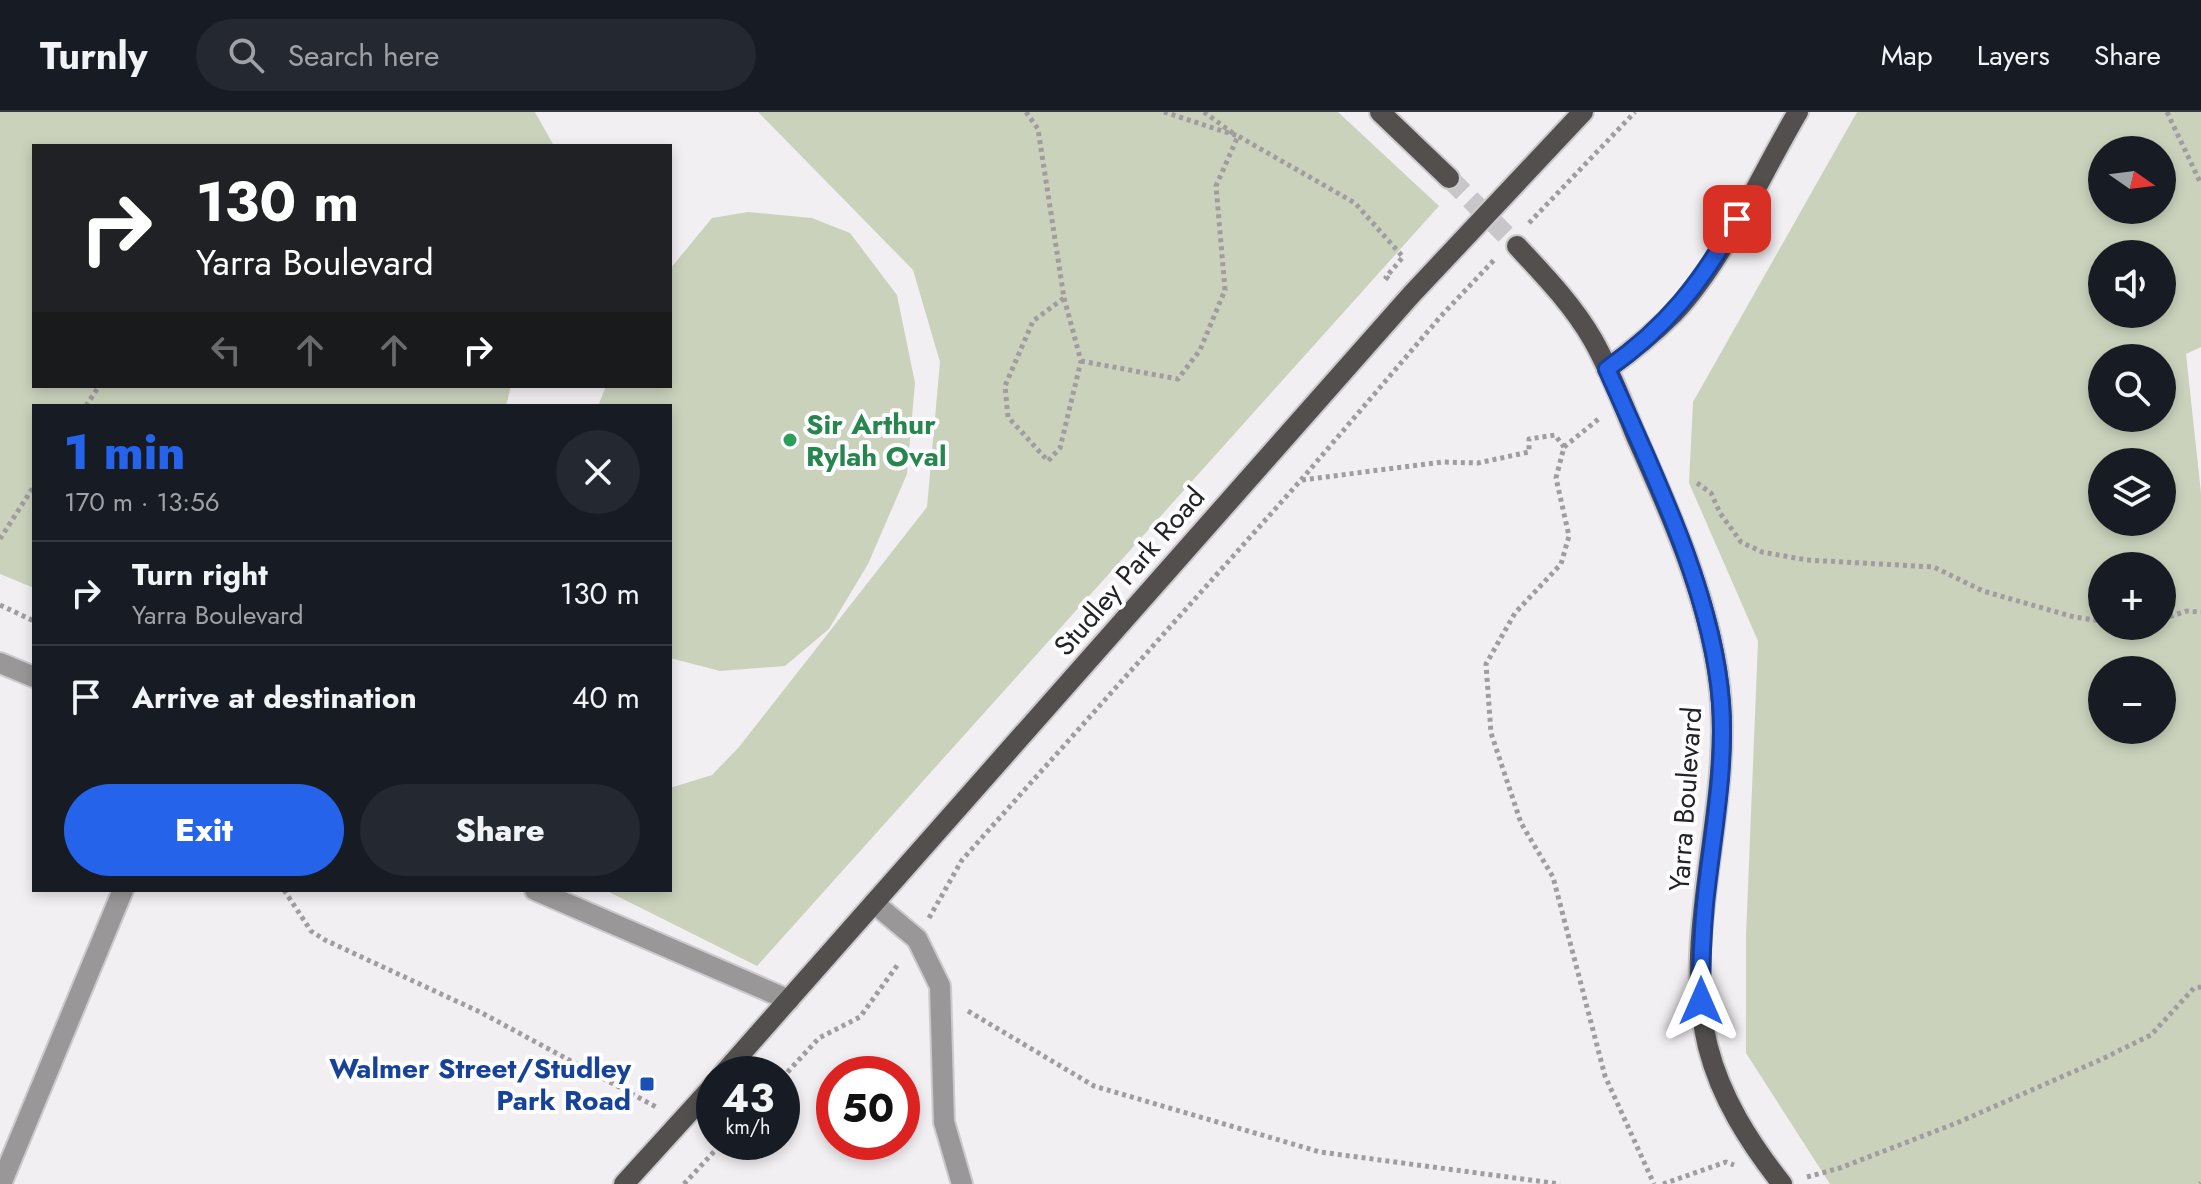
<!DOCTYPE html>
<meta charset="utf-8">
<style>
:root{--surface:#171b24;--page:#242831;--text:#f1f3f6;--muted:#9ea1a6;--line:#363941;--accent:#2563eb}
body{margin:0;font-family:Jost,sans-serif;background:var(--page);color:var(--text);height:100vh;display:flex;flex-direction:column;font-size:30px;white-space:nowrap}
*{box-sizing:border-box;margin:0}
p{font-size:26px;color:var(--muted)}
.icon{flex:none;width:44px;height:44px;fill:none;stroke:currentColor;stroke-width:2;stroke-linecap:round;stroke-linejoin:round}
.map{position:relative;flex:1;overflow:hidden}
.panel{position:absolute;left:32px;top:292px;width:640px;height:488px;display:flex;flex-direction:column;background:var(--surface);border-radius:0px;box-shadow:0 4px 12px #0003}
.panel>*{flex:none}
.top-card{position:absolute;left:32px;top:32px;width:640px;height:244px;border-radius:0px;box-shadow:0 4px 12px #0003;background:#202124;color:#fff;overflow:hidden}
.needle{width:52px;rotate:104deg}
.fabs{position:absolute;left:2088px;top:24px;display:grid;gap:16px}
.fabs a{display:grid;place-items:center;width:88px;height:88px;border-radius:50%;background:var(--surface);box-shadow:0 4px 12px #0003;font-size:40px}
.speed{position:absolute;left:696px;top:944px;display:flex;gap:16px;font-size:40px;font-weight:700;text-align:center}
.speed>*{display:grid;place-content:center;width:104px;height:104px;border-radius:50%;background:var(--surface);box-shadow:0 4px 12px #0003;line-height:1}
.speed small{font-size:20px;font-weight:400}
.speed .limit{border:12px solid #d22;background:#fff;color:#111}
.pin{position:absolute;display:grid;place-items:center;width:68px;height:68px;color:#fff;margin:-34px;border-radius:16px;box-shadow:0 4px 12px #0006}
.me{position:absolute;width:88px;margin:-44px;rotate:0deg;stroke-linejoin:round;filter:drop-shadow(0 0 6px #0008)}
.turn{display:flex;align-items:center;gap:28px;height:168px;padding:0 32px;font-size:36px}
.turn .icon{width:104px;height:104px;stroke-width:2.5}
.turn b{display:block;font-size:56px;line-height:68px}
.lanes{display:flex;align-items:center;height:76px;padding:0 32px;background:#0003;justify-content:center;gap:40px;direction:ltr}
.lanes .off{opacity:.35}
.round{display:grid;place-items:center;flex:none;width:84px;height:84px;border-radius:42px;background:var(--page)}
.head{display:flex;align-items:center;justify-content:space-between;height:136px;padding:0 32px}
h1{font-size:48px;font-weight:800;line-height:60px;color:var(--accent)}
.primary-button{display:flex;gap:16px;margin-top:auto;padding:16px 32px}
.primary-button a{flex:1;height:92px;border-radius:48px;background:var(--accent);color:#fff;font-size:32px;font-weight:800;line-height:92px;text-align:center}
.primary-button a+a{background:var(--page);color:var(--text)}
ul{padding:0;list-style:none}
li{display:flex;align-items:center;gap:24px;height:104px;padding:0 32px;border-top:2px solid var(--line)}
li div{flex:1}
li b{display:block;font-size:30px}
li em{font-style:normal}
header{display:flex;align-items:center;gap:48px;box-sizing:border-box;height:112px;padding:0 40px;background:var(--surface);border-bottom:2px solid var(--line)}
header strong{font-size:38px}
nav{display:flex;gap:44px;margin-inline-start:auto;font-size:28px}
.search{width:560px;height:72px;background:var(--page);display:flex;align-items:center;gap:20px;box-sizing:border-box;padding:0 28px;border-radius:44px;color:var(--muted);font-size:30px}
.map>svg:first-child{display:block}
.green{fill:#cad2bc;fill-rule:evenodd}
.lines{fill:none;stroke-linecap:round;stroke-linejoin:round}
.major-tunnel{stroke:#c9c6ca;stroke-width:20;stroke-dasharray:20 10;stroke-linecap:butt}
.minor-casing{stroke:#cdcace;stroke-width:24}
.major-casing{stroke:#cdcace;stroke-width:24}
.path{stroke:#a09da0;stroke-width:5;stroke-dasharray:4 4;stroke-linecap:butt}
.minor{stroke:#999797;stroke-width:20}
.major{stroke:#534f4f;stroke-width:20}
.route-casing{stroke:#184099;stroke-width:20}
.route{stroke:#2563eb;stroke-width:14}
.leisure-dot{fill:#2e9e5b;stroke:#fefdff;stroke-width:3}
.transit-dot{fill:#1a4fb4;stroke:#fefdff;stroke-width:3}
.labels{text-anchor:middle;stroke-width:8;stroke-linejoin:round;paint-order:stroke}
.leisure-label{font-size:28px;font-weight:bold;fill:#27864d;stroke:#fefdff;text-anchor:start}
.street-label{font-size:28px;fill:#242324;stroke:#fefdff}
.transit-label{font-size:28px;font-weight:bold;fill:#164399;stroke:#fefdff;text-anchor:end}
</style>
<header>
<strong>Turnly</strong>
<div class="search"><svg class="icon" aria-label="search" viewBox="0 0 24 24"><circle cx="10" cy="10" r="6"/><path d="M15 15l6 6"/></svg>Search here</div>
<nav><a>Map</a><a>Layers</a><a>Share</a></nav>
</header>
<div class="map">
<svg width="2201" height="1072" viewBox="0 0 2201 1072">
<rect width="100%" height="100%" fill="#f2eff3"/>
<path class="green" d="M0 0H535L554 34H34V274H511L506 294H34V476L0 462Z
M758 0H1338L1439 94 757 854 605 778H670V676L712 663 739 635 927 395 940 250 913 158Z
M1857 0H2201V235L2186 242 2201 381V1072H1830L1746 941V824L1758 529 1689 371 1693 290ZM2162 38V98H2102V38ZM2102 142H2162V202H2102ZM2102 246H2162V306H2102ZM2162 350V410H2102V350ZM2102 454H2162V514H2102ZM2102 558H2162V618H2102Z
M748 100 812 106 850 121 897 183 915 271 907 362 868 452 829 517 785 554 720 559 670 546V294H598L606 274H670V157L712 106Z"/>
<g class="lines">
<path class="major-tunnel" d="M1449 66 1517 134"/>
<defs>
<path id="minor" d="M0 551 34 565
M535 778 789 888
M874 791 917 827 940 874 944 1010 962 1072
M1 1072 123 778"/>
<path id="major" d="M1380 0 1449 66
M1517 134C1544 163 1573 193 1593 228 1610 258 1622 290 1635 322 1673 407 1714 498 1721 591 1729 703 1681 826 1708 935 1721 986 1749 1030 1782 1072
M1607 257C1631 240 1653 222 1674 201 1724 148 1760 64 1798 0
M723 962 1411 183 1583 0
M624 1072 714 973"/>
</defs>
<use href="#minor" class="minor-casing"/>
<use href="#major" class="major-casing"/>
<path class="path" d="M1026 0 1038 17 1064 186
M1164 0 1238 24
M1204 0 1234 22
M2167 0 2201 72
M1529 111 1635 0
M1064 186 1081 249 1060 336 1048 349 1008 305 1005 274 1033 209Z
M1081 249 1178 267 1200 238 1225 178 1216 74 1238 24 1355 91 1403 145 1386 165 1391 169
M86 294 99 274
M1564 335 1601 305
M1302 368 1442 350 1478 351 1529 340V327L1555 323 1564 335 1556 366 1569 424 1561 452 1515 501 1486 552 1491 621 1521 711 1553 765 1605 964 1654 1072
M1697 371 1711 381 1720 401 1741 430 1762 440 1807 448 1934 455 1983 479 2074 505 2102 509
M0 427 34 374
M0 493 34 509
M2162 507 2187 499 2201 500
M2138 514H2141
M284 778 311 819 325 828 482 901 658 996
M929 806 962 748 1301 368 1441 204 1495 147
M968 899 1094 974 1320 1040 1560 1072
M782 966 819 926 860 905 899 851
M1807 1065 1840 1056 1959 1010 2100 948 2151 923 2194 876 2201 875
M684 1072 723 1030
M1663 1072 1726 1050 1734 1053
M2200 1072 2201 1071"/>
<use href="#minor" class="minor"/>
<use href="#major" class="major"/>
</g>
<g class="lines">
<defs>
<path id="route" d="M1701 889C1701 857 1702 824 1705 792 1712 725 1726 658 1721 591 1713 481 1652 358 1607 257 1666 216 1703 169 1737 107"/>
</defs>
<use href="#route" class="route-casing"/>
<use href="#route" class="route"/>
</g>
<circle class="leisure-dot" cx="790" cy="328" r="8"/>
<rect class="transit-dot" x="639" y="964" width="16" height="16" rx="4"/>
<g class="labels">
<g class="leisure-label">
<text x="806" y="322">Sir Arthur<tspan x="806" dy="32">Rylah Oval</tspan></text>
</g>
<g class="street-label">
<text transform="translate(1129 459) rotate(-49)" y="10">Studley Park Road</text>
<text transform="translate(1685 687) rotate(-86)" y="10">Yarra Boulevard</text>
</g>
<g class="transit-label">
<text x="631" y="966">Walmer Street/Studley<tspan x="631" dy="32">Park Road</tspan></text>
</g>
</g>
</svg>
<div class="fabs">
<a><svg class="needle" viewBox="-14 -14 28 28"><path d="M0-13l5 13h-10z" fill="#e53935"/><path d="M0 13l5-13h-10z" fill="#9ea1a6"/></svg></a>
<a><svg class="icon" aria-label="sound" viewBox="0 0 24 24"><path d="M4 9h4l5-4v14l-5-4H4zM17 9q2 3 0 6"/></svg></a>
<a><svg class="icon" aria-label="search" viewBox="0 0 24 24"><circle cx="10" cy="10" r="6"/><path d="M15 15l6 6"/></svg></a>
<a><svg class="icon" aria-label="layers" viewBox="0 0 24 24"><path d="M12 4l9 5-9 5-9-5zM3 14l9 5 9-5"/></svg></a>
<a>+</a>
<a>−</a>
</div>
<div class="speed"><div>43<small>km/h</small></div><div class="limit">50</div></div>
<div class="pin" style="left:1737px;top:107px;background:#d93025"><svg class="icon" aria-label="arrive" viewBox="0 0 24 24"><path d="M6 21V4h12l-3 4 3 4H6"/></svg></div>
<svg class="me" style="left:1701px;top:889px" viewBox="-20 -20 40 40"><path d="M0-17L14 15 0 8-14 15z" fill="#2563eb" stroke="#fff" stroke-width="4"/></svg>
<div class="top-card">
<div class="turn"><svg class="icon" aria-label="right" viewBox="0 0 24 24"><path d="M7 20v-9h11M14 6l5 5-5 5"/></svg><div><b>130 m</b>Yarra Boulevard</div></div>
<div class="lanes"><svg class="icon off" aria-label="left" viewBox="0 0 24 24"><path d="M17 20v-9H6M10 6l-5 5 5 5"/></svg><svg class="icon off" aria-label="ahead" viewBox="0 0 24 24"><path d="M12 20V5M6 11l6-6 6 6"/></svg><svg class="icon off" aria-label="ahead" viewBox="0 0 24 24"><path d="M12 20V5M6 11l6-6 6 6"/></svg><svg class="icon" aria-label="right" viewBox="0 0 24 24"><path d="M7 20v-9h11M14 6l5 5-5 5"/></svg></div>
</div>
<section class="panel">
<div class="head"><div><h1>1 min</h1><p>170 m · 13:56</p></div><a class="round"><svg class="icon" aria-label="close" viewBox="0 0 24 24"><path d="M6 6l12 12M18 6L6 18"/></svg></a></div>
<ul>
<li><svg class="icon" aria-label="right" viewBox="0 0 24 24"><path d="M7 20v-9h11M14 6l5 5-5 5"/></svg><div><b>Turn right</b><p>Yarra Boulevard</p></div><em>130 m</em></li>
<li><svg class="icon" aria-label="arrive" viewBox="0 0 24 24"><path d="M6 21V4h12l-3 4 3 4H6"/></svg><div><b>Arrive at destination</b></div><em>40 m</em></li>
</ul>
<div class="primary-button"><a>Exit</a><a>Share</a></div>
</section>
</div>
